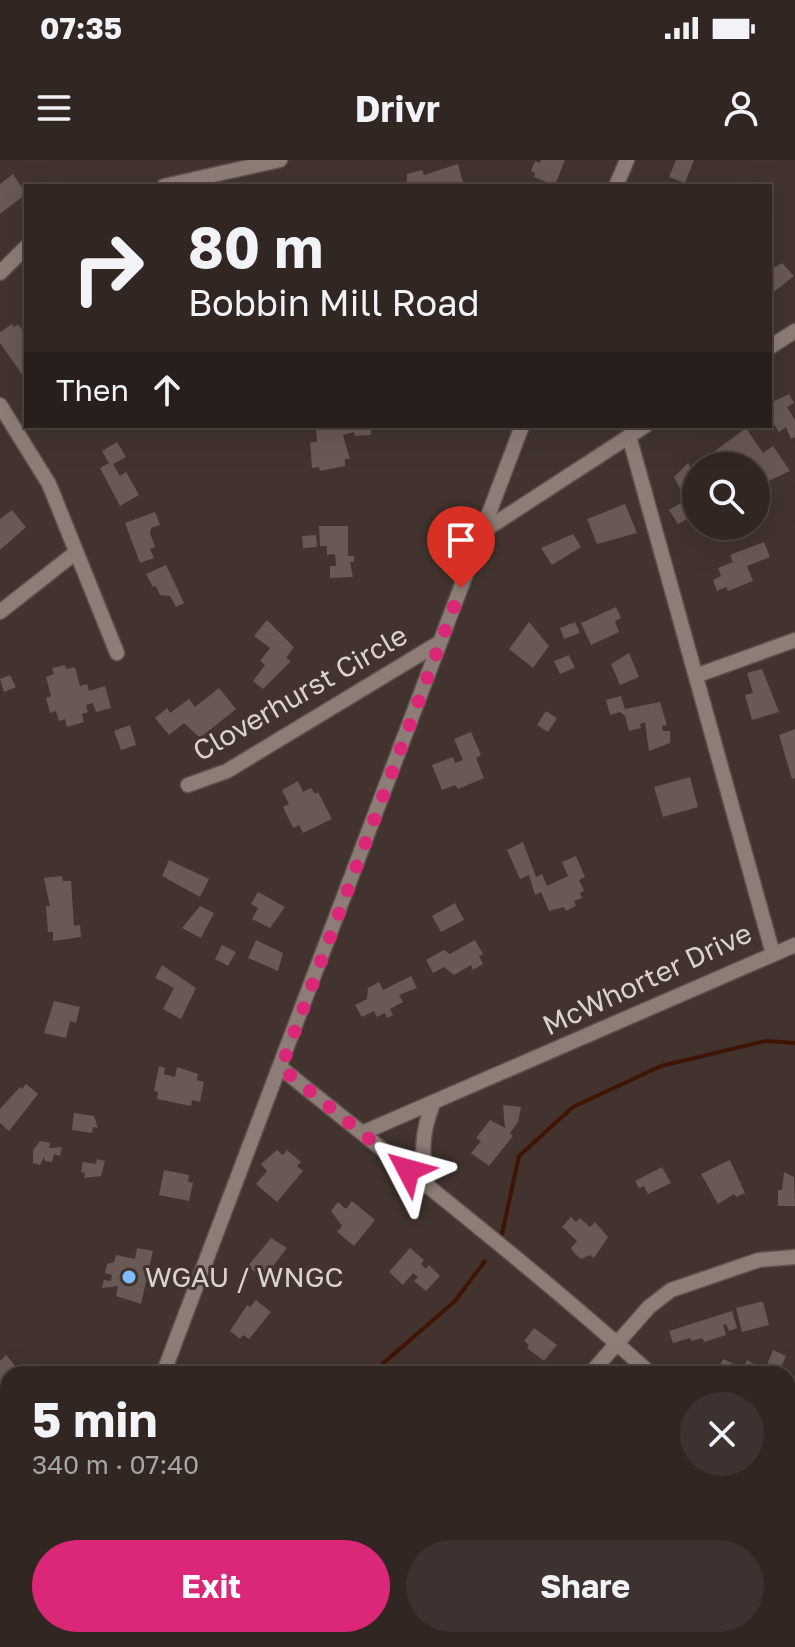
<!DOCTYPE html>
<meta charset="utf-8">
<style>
:root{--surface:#322622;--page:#3d322f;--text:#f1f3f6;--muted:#a8a5a5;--line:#4d4340;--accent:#db2777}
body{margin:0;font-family:"Golos Text",sans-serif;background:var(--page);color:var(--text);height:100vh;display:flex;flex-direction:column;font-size:30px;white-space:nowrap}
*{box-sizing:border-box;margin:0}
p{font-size:26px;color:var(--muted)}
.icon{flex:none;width:44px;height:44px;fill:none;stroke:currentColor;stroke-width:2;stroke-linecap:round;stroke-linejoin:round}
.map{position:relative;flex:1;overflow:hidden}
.panel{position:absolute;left:0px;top:1206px;width:796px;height:282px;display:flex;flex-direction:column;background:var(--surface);border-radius:24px 24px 0 0;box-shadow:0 8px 32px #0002,0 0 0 2px var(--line)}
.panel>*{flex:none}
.banner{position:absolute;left:24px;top:24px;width:748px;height:244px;border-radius:0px;box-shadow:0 8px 32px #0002,0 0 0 2px var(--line);background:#322622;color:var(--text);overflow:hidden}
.tools{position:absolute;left:682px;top:292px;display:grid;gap:16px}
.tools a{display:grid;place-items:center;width:88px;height:88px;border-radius:50%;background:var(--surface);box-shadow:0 8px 32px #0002,0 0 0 2px var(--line);font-size:40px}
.pin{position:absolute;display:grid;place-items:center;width:68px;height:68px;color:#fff;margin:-82px -34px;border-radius:50% 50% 50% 0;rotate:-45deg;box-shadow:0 0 8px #0007}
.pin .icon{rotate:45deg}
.me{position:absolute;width:88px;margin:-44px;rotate:309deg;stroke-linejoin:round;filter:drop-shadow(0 0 6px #0008)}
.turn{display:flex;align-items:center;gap:28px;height:168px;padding:0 32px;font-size:36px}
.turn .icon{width:104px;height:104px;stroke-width:2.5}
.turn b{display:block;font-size:56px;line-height:68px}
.then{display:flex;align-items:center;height:76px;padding:0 32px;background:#0003;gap:16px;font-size:30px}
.round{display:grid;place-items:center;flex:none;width:84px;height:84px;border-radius:42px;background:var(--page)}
.headline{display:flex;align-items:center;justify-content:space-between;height:136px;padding:0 32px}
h1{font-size:48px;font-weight:700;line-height:60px}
.action{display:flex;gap:16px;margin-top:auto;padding:16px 32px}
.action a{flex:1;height:92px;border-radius:48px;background:var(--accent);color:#fff;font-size:32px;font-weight:700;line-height:92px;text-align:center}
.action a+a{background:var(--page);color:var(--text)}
.status{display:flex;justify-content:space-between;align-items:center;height:56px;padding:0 40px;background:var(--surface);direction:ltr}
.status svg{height:22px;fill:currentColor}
header{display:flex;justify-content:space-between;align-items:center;height:104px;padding:0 32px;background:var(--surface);font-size:36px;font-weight:700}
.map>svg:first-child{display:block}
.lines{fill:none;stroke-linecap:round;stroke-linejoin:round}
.stream{stroke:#401403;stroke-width:4}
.building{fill:#695954}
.minor-casing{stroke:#5e524d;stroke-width:17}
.minor{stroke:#8e7d77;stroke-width:14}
.route{stroke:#db2777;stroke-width:14;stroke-dasharray:0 25.2}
.poi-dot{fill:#81bcfa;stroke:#42332e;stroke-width:3}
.labels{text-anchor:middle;stroke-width:6;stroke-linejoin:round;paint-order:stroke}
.street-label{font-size:28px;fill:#dbd2ce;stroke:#42332e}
.poi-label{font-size:28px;fill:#dbd2ce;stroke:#42332e;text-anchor:start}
</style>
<div class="status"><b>07:35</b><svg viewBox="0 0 49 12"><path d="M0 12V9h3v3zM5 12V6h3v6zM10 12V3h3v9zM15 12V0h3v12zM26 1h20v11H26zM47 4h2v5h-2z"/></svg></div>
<header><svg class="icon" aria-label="menu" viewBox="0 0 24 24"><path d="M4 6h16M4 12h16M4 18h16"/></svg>Drivr<svg class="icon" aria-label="person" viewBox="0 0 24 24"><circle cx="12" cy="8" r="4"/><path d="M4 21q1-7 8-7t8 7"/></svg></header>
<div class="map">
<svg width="795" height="1487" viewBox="0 0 795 1487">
<rect width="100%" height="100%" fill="#42332e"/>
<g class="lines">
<path class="stream" d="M502 1074 519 996 573 947 661 906 765 881 795 883
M371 1214 455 1141 485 1101
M143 1487 150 1480"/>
</g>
<path class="building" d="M541 0H565L555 25 534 17 535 13 531 11 535 1 540 3Z
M676 0H694L685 23 669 17Z
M458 4 463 23 407 26V14L422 10 424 15Z
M13 14 26 34 0 54V24Z
M782 103 794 116 770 135V110Z
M12 164 14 167 18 164 26 175 23 216 0 183V172Z
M789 234 794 243 787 247 795 260V277L791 279 786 267 779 272 770 258V243Z
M371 266V275L355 276 354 272 343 275 350 299H345V306L320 311 319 307 312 308 310 282H317L316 267Z
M746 268 763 293 773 286 790 311 764 323 761 318 756 322V306H725L715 291Z
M117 282 126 297 113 304 120 316 126 312 139 335 120 346 100 308 109 303 102 291Z
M699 301 702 306H696V351L694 347 688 350 692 356 678 364 669 350 686 340 674 317 688 303 690 307Z
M625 344 637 373 597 384 587 359Z
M12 350 26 367 0 390V359Z
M155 352 160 365 151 368 150 373 155 387 150 389 154 398 140 403 125 363Z
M319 366H348V396H354V402H350L353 417 330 418V406H336L335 394 327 395V386H320Z
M573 374 581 387 552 405 541 388Z
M316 375 317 387 303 388 302 376Z
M764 382 770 397 747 406 753 421 728 431 726 427 717 431 713 420 721 416 718 408 733 402 730 395Z
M166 405 184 443 176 447 170 436 160 435 156 426 153 427 146 414Z
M616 447 621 458 615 461 619 472 591 485 581 463Z
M267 460 294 487 286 498 291 501 263 529 253 521 265 505 260 501 270 488 254 476Z
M529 462 549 486 533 508 509 489Z
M575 462 580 473 564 479 560 468Z
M629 493 639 517 620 525 611 504Z
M569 495 575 508 560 514 554 501Z
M65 505 66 509 75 507 80 526 87 524 89 531 105 526 111 548 96 552 93 543 86 545 88 552 82 554 84 562 67 567 65 559 59 561 56 551 50 553 46 538 51 536 46 517 54 514 52 508Z
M762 509 779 552 752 560 745 535 753 533 747 513Z
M10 515 16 527 4 532 0 519Z
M219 528 236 549 200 578 184 563 169 575 155 558 167 548 170 553 189 539 195 547Z
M621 536 625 549 660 542 667 565 662 566 663 571H670V583L649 591 645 562 640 564 641 568 629 571 625 556 620 552 610 555 606 540Z
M546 551 557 558 548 572 537 565Z
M130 565 136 585 121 590 114 571Z
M795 569V618L792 619 779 575Z
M471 572 481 595 476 598 484 618 458 629 455 625 442 630 432 605 453 597 455 603 463 600 454 579Z
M690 617 698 647 663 657 654 627Z
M298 621 303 632 311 628 315 634 318 632 332 659 303 673 299 665 293 668 283 647 289 644 282 630Z
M523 682 536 717 542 714 547 726 568 716 562 702 576 696 585 717 579 720 584 731 580 733 582 738 574 741 576 746 566 751 564 747 549 751 541 732 535 735 529 715 520 719 507 690Z
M169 700 209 719 200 737 162 716Z
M62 716 63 721H71L74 766 80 765 81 777 53 781V772H48L46 746H50L44 718Z
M258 732 285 747 270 768 252 759 258 748 251 744Z
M455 743 464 760 441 772 432 756Z
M200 746 214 753 201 778 182 768Z
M256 780 283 793 278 811 248 798Z
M475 780 483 794 479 796 483 804 473 810 471 805 454 815 444 807 433 813 426 800 444 790 450 794Z
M222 785 236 792 228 806 215 799Z
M162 805 196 828 181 859 163 849 174 828 155 818Z
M411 816 417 828 399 835 403 842 390 849 393 855 387 858 385 853 377 857 374 851 362 857 355 845 367 839 368 828 379 822 383 830Z
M54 841 80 847 76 863 70 861 66 878 44 873Z
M159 906 165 908 164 914 175 917 177 907 198 914 197 920 204 922 200 942 192 940 191 946 157 939 158 932 154 931Z
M26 924 38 934 9 971 0 963V949L20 927 22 929Z
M503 945 521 947 518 962 510 973 513 976 489 1006 471 993 481 981 476 978 490 960 505 968Z
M74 953 94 956 98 968 93 967 92 973 72 970Z
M40 981 50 983 49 988 62 987 60 996 54 994 52 1002 45 1001 44 997 40 1005 33 1003V990Z
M277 990 283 995 287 990 301 1002 297 1006 303 1011 277 1042 256 1024 267 1011 261 1004Z
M97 999 105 1001 101 1016 84 1018 85 1013 81 1012 83 1002 96 1004Z
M730 1000 745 1033 736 1037 734 1034 718 1044 701 1014Z
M662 1007 671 1023 648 1034 644 1026 639 1028 635 1021Z
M164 1010 189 1015 188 1022 193 1023 189 1041 159 1035Z
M784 1012 794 1017 795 1046H778V1030H782Z
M352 1041 375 1060 354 1086 337 1072 342 1066 331 1051 338 1042 346 1049Z
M571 1057 576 1062 580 1058 590 1067 595 1062 608 1077 594 1098 590 1095 581 1099 574 1093 571 1088 577 1081 562 1067Z
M271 1078 287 1088 263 1119 248 1106Z
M137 1088 153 1091 141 1144 116 1136 118 1126 102 1128 104 1120 111 1121 112 1115 105 1113 107 1104 114 1102 116 1095 135 1099Z
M410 1088 424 1100 421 1104 426 1109 429 1105 440 1116 426 1131 414 1121 418 1117 413 1113 403 1125 389 1112Z
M256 1140 271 1152 249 1179 243 1175 240 1179 230 1171 247 1145 250 1147Z
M760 1142H763L769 1165 742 1172 736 1148Z
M732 1151 737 1168 729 1171 726 1164 723 1165 726 1175 704 1182 702 1178 692 1181 690 1178 673 1183 669 1171Z
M534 1168 557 1185 544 1201 527 1188 529 1185 524 1181Z
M773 1190 786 1196 778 1214H763Z
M6 1195 16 1207 7 1216 8 1242 0 1233V1201Z
M723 1199 743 1208 747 1200 754 1204 749 1214H724L717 1211Z
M574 1480H601L602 1483 577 1487Z"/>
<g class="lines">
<defs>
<path id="minor" d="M164 26 280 0
M616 26 627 0
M0 113 26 87
M770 187 795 171
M0 245 49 324 117 493
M629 276 773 794
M485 370 645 266
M0 452 75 393
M698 515 795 480
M188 625 227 611 437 484
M281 908 362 973 795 785
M362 973C460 1052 558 1130 651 1214
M428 1027C421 997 421 973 433 944
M163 1214 522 266
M590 1214 649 1147 671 1130 759 1100 795 1097
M788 1293 795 1295
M0 1340 8 1349
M788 1471 795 1468
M342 1487 348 1480
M747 1487 765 1480"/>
</defs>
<use href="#minor" class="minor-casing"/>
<use href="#minor" class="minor"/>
</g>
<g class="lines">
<path class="route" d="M408 1010 281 908 461 428"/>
</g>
<circle class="poi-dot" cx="129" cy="1117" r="8"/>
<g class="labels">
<g class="street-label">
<text transform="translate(300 533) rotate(-30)" y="10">Cloverhurst Circle</text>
<text transform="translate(647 819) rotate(-25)" y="10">McWhorter Drive</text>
</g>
<g class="poi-label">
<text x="145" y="1127">WGAU / WNGC</text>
</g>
</g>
</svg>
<div class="tools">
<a><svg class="icon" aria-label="search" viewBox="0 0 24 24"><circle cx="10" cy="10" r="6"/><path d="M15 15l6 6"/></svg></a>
</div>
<div class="pin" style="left:461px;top:428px;background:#d93025"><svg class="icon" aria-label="arrive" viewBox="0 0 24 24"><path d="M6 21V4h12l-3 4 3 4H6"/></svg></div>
<svg class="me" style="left:408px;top:1010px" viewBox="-20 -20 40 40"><path d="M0-17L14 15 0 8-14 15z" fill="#db2777" stroke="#fff" stroke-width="4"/></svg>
<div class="banner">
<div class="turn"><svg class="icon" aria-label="right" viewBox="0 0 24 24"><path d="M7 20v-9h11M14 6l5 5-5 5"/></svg><div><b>80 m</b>Bobbin Mill Road</div></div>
<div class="then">Then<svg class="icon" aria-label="ahead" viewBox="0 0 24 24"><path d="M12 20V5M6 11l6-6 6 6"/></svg></div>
</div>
<section class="panel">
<div class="headline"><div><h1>5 min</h1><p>340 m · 07:40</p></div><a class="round"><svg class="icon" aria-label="close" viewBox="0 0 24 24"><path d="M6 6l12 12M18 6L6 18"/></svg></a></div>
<div class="action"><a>Exit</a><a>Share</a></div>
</section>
</div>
